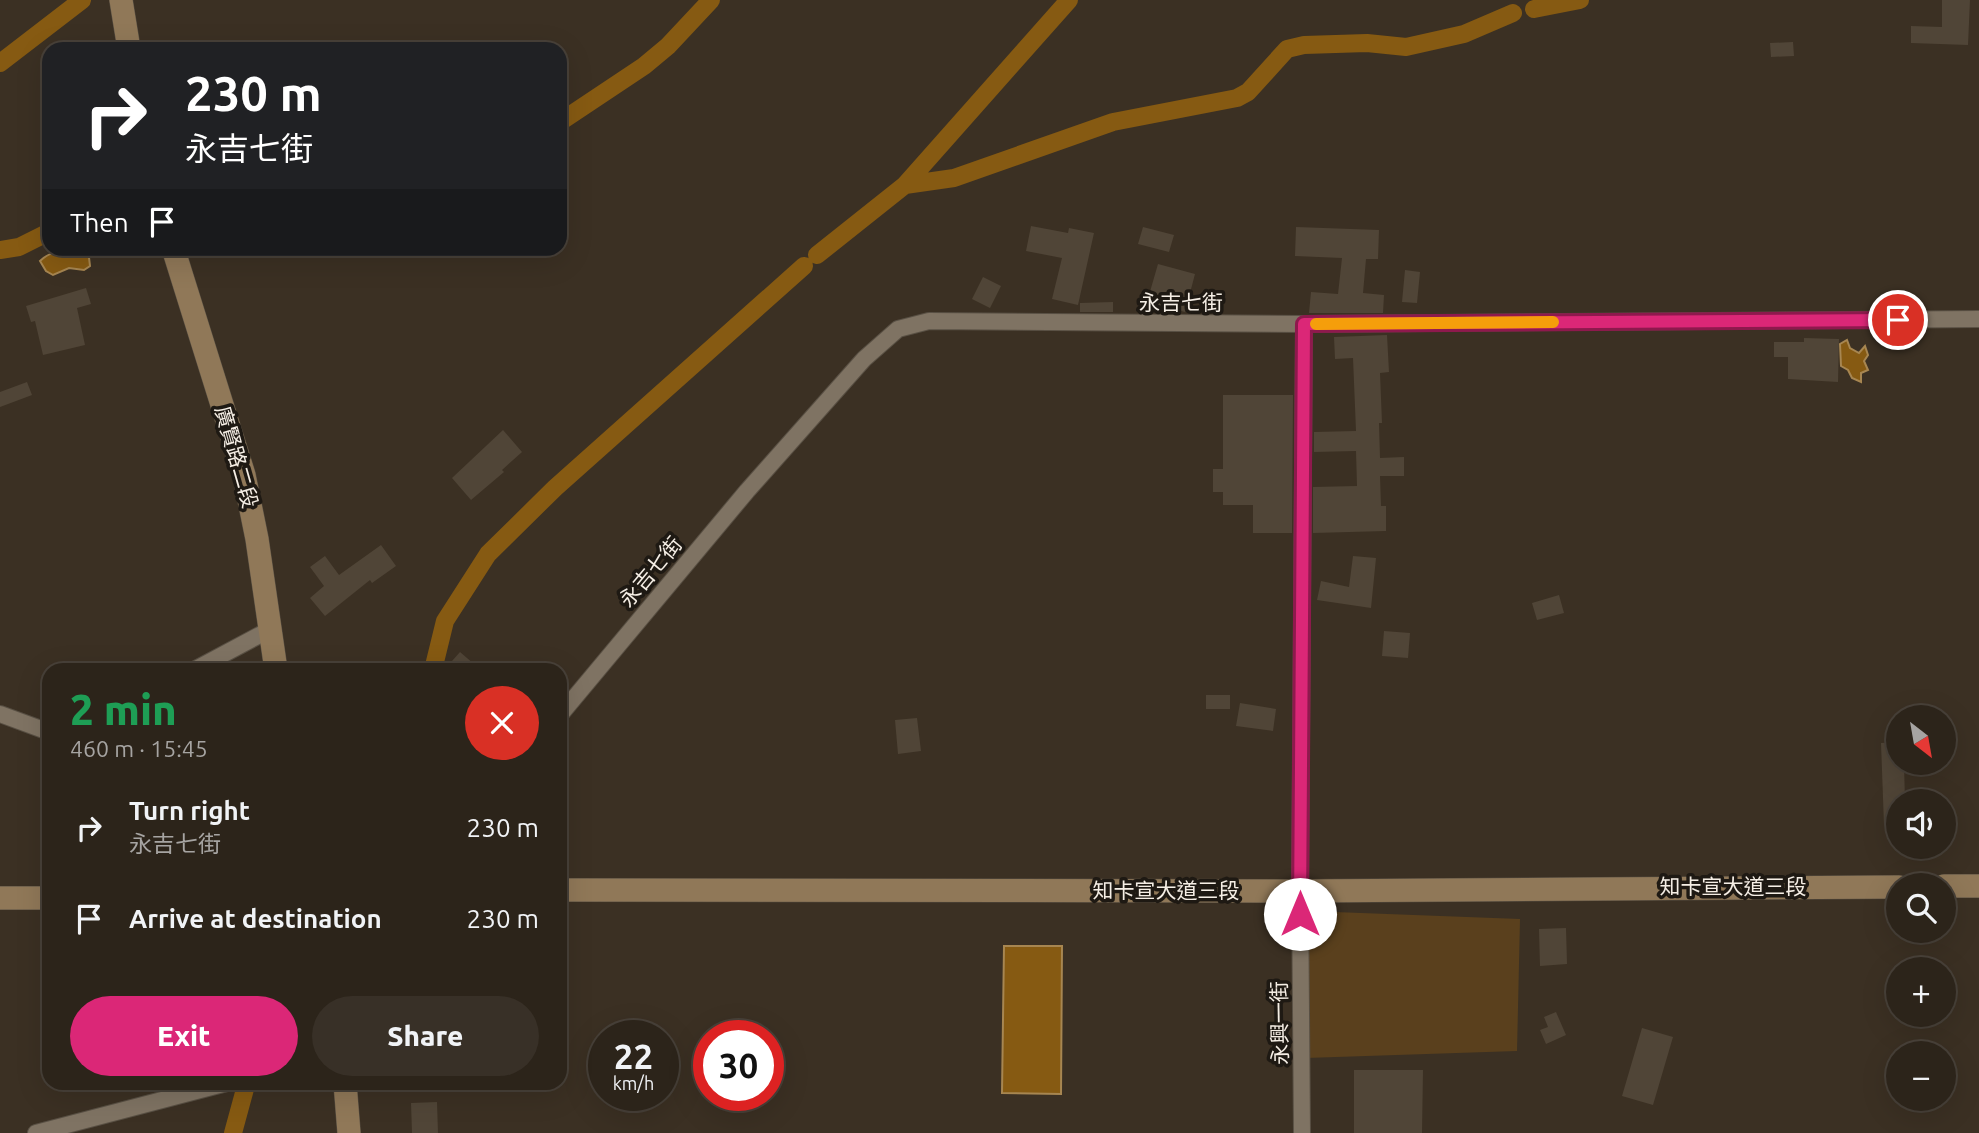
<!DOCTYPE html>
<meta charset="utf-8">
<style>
:root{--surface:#2c241a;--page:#383027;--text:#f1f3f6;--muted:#a6a4a2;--line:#484139;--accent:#db2777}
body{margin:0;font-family:Ubuntu,"Noto Sans TC",sans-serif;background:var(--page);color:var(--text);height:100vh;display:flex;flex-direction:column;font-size:26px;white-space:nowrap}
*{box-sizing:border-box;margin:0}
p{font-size:23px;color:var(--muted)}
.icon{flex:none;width:38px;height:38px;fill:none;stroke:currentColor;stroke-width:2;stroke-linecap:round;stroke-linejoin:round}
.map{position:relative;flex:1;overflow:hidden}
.panel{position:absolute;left:42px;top:663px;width:525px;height:427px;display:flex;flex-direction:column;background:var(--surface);border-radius:21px;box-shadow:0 7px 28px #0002,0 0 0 2px var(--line)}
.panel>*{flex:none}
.banner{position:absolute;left:42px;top:42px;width:525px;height:214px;border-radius:21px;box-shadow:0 7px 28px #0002,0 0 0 2px var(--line);background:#202124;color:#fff;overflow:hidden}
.needle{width:46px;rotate:149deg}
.tools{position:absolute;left:1886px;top:705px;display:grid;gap:14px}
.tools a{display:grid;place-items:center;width:70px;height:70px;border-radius:50%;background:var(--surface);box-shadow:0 7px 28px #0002,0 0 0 2px var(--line);font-size:35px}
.speed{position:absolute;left:588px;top:1020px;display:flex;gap:14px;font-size:35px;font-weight:700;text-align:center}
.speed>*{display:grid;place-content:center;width:91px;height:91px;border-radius:50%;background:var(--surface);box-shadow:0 7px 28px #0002,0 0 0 2px var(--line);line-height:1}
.speed small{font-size:18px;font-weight:400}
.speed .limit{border:10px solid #d22;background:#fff;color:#111}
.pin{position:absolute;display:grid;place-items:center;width:60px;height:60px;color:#fff;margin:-30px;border:4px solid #fff;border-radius:50%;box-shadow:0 2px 7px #0007}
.me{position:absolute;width:77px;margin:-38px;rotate:0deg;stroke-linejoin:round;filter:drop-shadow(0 0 5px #0008)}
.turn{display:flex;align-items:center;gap:24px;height:147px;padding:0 28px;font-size:32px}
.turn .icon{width:91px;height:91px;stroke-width:2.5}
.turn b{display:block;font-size:49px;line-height:60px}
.then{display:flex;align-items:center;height:66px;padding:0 28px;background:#0003;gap:14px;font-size:26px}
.round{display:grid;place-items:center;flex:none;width:74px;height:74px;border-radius:37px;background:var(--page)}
.headline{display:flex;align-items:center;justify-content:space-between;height:119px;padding:0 28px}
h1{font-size:42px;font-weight:800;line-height:52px;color:#1e9e55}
.primary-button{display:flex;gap:14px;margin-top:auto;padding:14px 28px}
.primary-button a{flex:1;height:80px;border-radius:42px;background:var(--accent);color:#fff;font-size:28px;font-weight:800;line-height:80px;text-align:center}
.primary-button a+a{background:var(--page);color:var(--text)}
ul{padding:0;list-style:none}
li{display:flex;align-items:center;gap:21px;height:91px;padding:0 28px}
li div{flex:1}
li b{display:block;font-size:26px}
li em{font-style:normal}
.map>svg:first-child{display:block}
.green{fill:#5a401d}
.water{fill:#865a12;stroke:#a78651;stroke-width:2}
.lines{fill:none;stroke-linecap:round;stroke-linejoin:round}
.canal{stroke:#865a12;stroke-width:18}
.building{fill:#504537}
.street-casing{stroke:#595044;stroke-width:18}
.secondary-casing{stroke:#595044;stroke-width:24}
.street{stroke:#7f7363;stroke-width:16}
.secondary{stroke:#907858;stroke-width:23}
.route-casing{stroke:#8e194d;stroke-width:18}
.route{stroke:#db2777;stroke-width:12}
.slow{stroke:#f59e0b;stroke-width:12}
.labels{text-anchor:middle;stroke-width:7;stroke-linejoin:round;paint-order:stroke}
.street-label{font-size:21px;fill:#f5eee5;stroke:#1e1913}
</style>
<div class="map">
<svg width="1979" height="1133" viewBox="0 0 1979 1133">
<rect width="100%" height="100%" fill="#3b3023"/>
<path class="green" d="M1308 911 1520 919 1517 1051 1306 1058Z"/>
<path class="water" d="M75 248 88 249 90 266 84 270 69 268 53 275 46 271 40 261C49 253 54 251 65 256Z
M1847 340 1850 348 1859 353 1865 346 1868 355 1864 361 1868 370 1861 373V382L1852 378 1848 370 1841 366 1840 344Z
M1004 946H1062L1061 1094 1002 1093Z"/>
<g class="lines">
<path class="canal" d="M1534 9 1580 0
M0 63 82 0
M560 122 644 66 668 46 711 0
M905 185 954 178 1113 122 1237 98 1248 92 1287 49 1304 45 1367 43 1406 47 1464 34 1513 13
M0 250 19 247 49 232
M817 255 905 185 1069 0
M433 670 445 621 488 554 555 488 804 266
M233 1133 245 1089"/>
</g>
<path class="building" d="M1942 0H1970L1968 45 1911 43V26L1942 27Z
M1793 42 1794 56 1771 57 1770 43Z
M1031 226 1068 233 1069 228 1094 233 1078 305 1052 299 1062 258 1026 251Z
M1143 227 1174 235 1169 252 1138 244Z
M1296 227 1379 230 1378 259H1366L1363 293 1384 295 1383 313H1309L1311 292 1338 294 1342 258 1295 256Z
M1158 264 1195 274 1185 312 1147 302Z
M1405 270 1420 272 1417 303 1402 302Z
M983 277 1001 286 990 308 972 299Z
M86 288 91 304 77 308 85 345 43 355 35 321 31 322 26 306Z
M1113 302V312H1080V303Z
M1387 335 1389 372 1380 373 1382 423H1379L1380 458 1404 457V476H1380L1381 506H1386V531L1313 533V487L1357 486 1356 451 1314 452V432L1356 431 1353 358 1335 359 1334 337Z
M1804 338 1839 339 1838 382 1788 379V357H1774V342H1804Z
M27 382 32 395 0 407V392Z
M1223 395H1293L1292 533H1253V505H1223V492H1213V469H1223Z
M503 430 522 452 502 470 504 472 471 500 452 478Z
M381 545 396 566 372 583 370 580 325 616 310 598 324 586 310 567 325 556 339 575Z
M1353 556 1376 558 1371 608 1317 600 1321 581 1349 587Z
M1559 595 1564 613 1537 620 1532 603Z
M1384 631 1410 633 1408 658 1382 656Z
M460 652 481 670H444Z
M1206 695H1230V709H1206Z
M1240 703 1276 709 1273 731 1236 726Z
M917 718 921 751 898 754 895 720Z
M1899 742V763H1904L1905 802H1899V824L1884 825 1881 743Z
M1566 928 1567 964 1540 966 1539 929Z
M1556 1012 1566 1035 1546 1044 1540 1030 1548 1027 1544 1017Z
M1642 1028 1673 1037 1653 1105 1622 1096Z
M1354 1070H1423L1422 1133H1354Z
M437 1102 438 1133H412L411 1103Z"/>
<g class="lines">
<defs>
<path id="street" d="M194 670 269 630
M0 714 49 732
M560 715 747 491 864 359 898 329 929 321 1304 324 1979 319
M36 1133 227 1083
M1302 1133 1300 891 1304 324"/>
<path id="secondary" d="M121 0 129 49
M173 248 244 475 257 539 276 670
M1944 886H1979
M560 890 1300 891 1899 887
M0 898H49
M345 1083 349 1133"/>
</defs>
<use href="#street" class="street-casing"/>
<use href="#secondary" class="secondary-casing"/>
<use href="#street" class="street"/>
<use href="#secondary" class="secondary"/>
</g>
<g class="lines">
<defs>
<path id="route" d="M1300 914 1304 324 1898 320"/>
</defs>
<use href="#route" class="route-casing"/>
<use href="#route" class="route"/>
<path class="slow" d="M1316 324 1553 322"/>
</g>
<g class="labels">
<g class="street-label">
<text x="1181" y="310">永吉七街</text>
<text transform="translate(236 457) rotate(74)" y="7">廣賢路二段</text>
<text transform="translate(651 572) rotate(-50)" y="7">永吉七街</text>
<text x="1733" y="894">知卡宣大道三段</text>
<text x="1166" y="898">知卡宣大道三段</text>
<text transform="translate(1280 1023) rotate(-91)" y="7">永興一街</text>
</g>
</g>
</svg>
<div class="tools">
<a><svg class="needle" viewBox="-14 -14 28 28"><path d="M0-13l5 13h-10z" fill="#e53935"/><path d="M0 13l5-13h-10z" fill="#a6a4a2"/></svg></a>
<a><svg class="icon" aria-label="sound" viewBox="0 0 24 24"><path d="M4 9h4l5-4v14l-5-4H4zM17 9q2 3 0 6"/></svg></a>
<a><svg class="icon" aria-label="search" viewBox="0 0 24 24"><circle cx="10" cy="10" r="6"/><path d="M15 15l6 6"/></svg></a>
<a>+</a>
<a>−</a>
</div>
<div class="speed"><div>22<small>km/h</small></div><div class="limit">30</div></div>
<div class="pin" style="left:1898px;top:320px;background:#d93025"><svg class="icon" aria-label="arrive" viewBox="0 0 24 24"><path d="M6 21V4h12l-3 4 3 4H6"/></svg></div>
<svg class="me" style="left:1300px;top:914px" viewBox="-20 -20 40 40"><circle r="19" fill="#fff"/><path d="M0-13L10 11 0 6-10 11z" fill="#db2777"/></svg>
<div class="banner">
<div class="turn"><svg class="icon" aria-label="right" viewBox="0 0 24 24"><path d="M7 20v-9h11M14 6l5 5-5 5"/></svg><div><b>230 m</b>永吉七街</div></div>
<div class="then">Then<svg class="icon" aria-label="arrive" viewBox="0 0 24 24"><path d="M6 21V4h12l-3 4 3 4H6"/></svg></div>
</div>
<section class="panel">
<div class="headline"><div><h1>2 min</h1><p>460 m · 15:45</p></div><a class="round" style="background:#d93025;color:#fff"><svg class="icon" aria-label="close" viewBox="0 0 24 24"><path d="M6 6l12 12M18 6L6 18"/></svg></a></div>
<ul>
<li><svg class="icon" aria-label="right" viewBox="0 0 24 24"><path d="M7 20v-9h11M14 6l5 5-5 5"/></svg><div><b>Turn right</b><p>永吉七街</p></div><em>230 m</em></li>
<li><svg class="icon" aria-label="arrive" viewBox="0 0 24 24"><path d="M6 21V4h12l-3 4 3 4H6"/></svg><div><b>Arrive at destination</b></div><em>230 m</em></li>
</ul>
<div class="primary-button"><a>Exit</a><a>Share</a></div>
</section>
</div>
